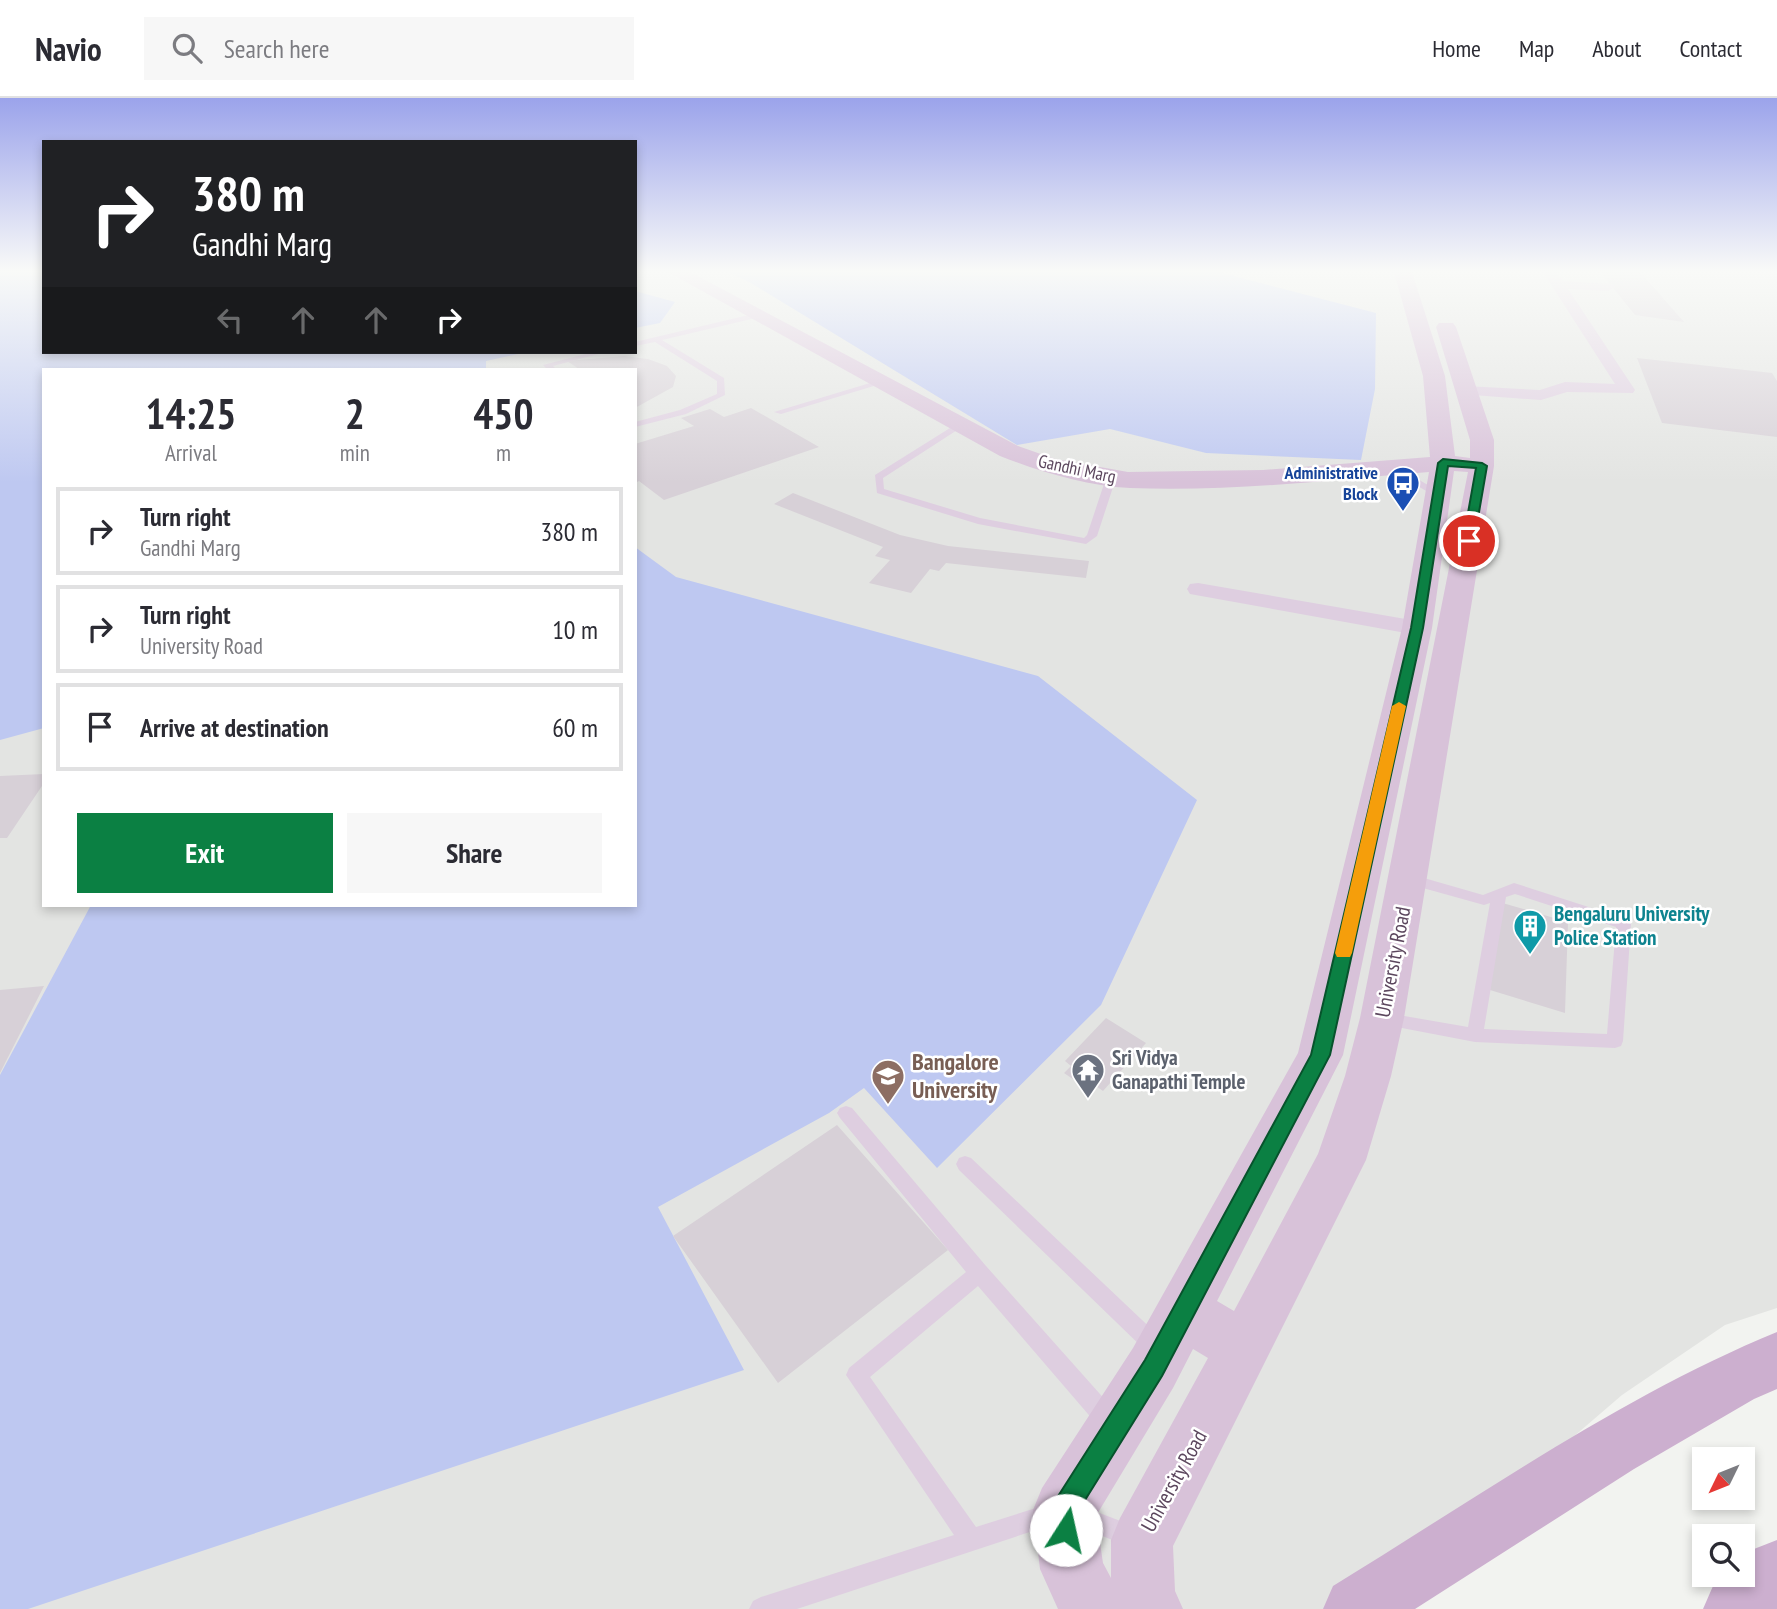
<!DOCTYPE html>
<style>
:root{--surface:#fff;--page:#f7f7f7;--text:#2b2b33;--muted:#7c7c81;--line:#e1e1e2;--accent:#0b8043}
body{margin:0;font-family:"PT Sans Narrow",sans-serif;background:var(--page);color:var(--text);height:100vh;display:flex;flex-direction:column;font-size:26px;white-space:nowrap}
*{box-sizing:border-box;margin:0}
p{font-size:23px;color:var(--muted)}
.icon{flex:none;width:38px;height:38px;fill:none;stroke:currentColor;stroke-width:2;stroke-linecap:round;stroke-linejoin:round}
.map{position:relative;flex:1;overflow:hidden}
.drawer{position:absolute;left:42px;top:270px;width:595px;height:539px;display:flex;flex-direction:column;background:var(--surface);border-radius:0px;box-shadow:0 4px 10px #0003}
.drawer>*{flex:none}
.hud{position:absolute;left:42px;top:42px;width:595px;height:214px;border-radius:0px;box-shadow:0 4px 10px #0003;background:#202124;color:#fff;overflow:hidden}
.needle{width:46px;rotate:227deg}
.fabs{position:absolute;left:1692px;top:1349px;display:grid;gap:14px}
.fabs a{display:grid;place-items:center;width:63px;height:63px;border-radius:0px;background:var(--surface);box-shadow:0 4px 10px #0003;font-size:35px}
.pin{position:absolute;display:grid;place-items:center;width:60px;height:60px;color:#fff;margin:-30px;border:4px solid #fff;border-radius:50%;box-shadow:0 2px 7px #0007}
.me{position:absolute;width:77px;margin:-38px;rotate:10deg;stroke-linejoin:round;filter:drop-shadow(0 0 5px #0008)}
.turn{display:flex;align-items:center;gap:24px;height:147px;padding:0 35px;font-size:32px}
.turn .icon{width:91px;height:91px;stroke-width:2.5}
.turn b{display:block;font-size:49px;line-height:60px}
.lanes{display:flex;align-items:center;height:66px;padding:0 35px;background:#0003;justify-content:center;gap:35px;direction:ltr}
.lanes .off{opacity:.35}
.eta{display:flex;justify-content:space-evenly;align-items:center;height:119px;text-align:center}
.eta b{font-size:42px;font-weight:700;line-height:49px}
.cta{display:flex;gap:14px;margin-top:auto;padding:14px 35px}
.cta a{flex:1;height:80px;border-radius:0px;background:var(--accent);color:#fff;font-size:28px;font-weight:700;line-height:80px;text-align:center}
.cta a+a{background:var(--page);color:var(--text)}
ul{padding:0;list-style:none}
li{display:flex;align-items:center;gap:21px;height:88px;margin:0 14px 10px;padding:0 21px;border:4px solid var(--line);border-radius:0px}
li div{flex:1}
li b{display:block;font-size:26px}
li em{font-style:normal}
header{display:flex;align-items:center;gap:42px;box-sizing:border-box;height:98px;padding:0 35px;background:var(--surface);border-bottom:2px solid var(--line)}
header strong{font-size:33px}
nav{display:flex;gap:38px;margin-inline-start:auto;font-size:24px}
.search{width:490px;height:63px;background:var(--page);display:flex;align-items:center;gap:18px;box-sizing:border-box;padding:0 24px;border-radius:0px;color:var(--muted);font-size:26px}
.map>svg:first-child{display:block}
.education{fill:#e3e4e2;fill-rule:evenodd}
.green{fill:#bec8f1}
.building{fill:#d7d0d7}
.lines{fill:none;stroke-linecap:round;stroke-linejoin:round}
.service{fill:#decee0;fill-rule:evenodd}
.minor{fill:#decee0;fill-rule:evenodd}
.secondary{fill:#d8c2d9;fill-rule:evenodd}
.primary{fill:#ccafcf;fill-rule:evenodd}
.route{fill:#0b8043;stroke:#07532c;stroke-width:2}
.slow{fill:#f59e0b}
.labels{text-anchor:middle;stroke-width:5;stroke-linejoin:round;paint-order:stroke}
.far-street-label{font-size:18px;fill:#5c475e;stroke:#fff}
.far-transit-label{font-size:18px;font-weight:bold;fill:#164399;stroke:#fff;text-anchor:end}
.culture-label{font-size:21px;font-weight:bold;fill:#0d838f;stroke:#fff;text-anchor:start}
.street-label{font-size:21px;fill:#5c475e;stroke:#fff}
.worship-label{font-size:21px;font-weight:bold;fill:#5b616d;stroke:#fff;text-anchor:start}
.near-education-label{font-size:24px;font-weight:bold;fill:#785e54;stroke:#fff;text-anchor:start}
</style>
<header>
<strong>Navio</strong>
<div class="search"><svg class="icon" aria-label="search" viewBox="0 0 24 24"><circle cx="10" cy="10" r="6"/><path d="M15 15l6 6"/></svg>Search here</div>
<nav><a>Home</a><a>Map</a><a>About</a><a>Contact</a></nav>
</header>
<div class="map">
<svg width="1777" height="1511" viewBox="0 0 1777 1511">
<rect width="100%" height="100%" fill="#f2f3f0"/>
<path class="education" d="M0 174H44V254H635V174H1777V1210L1725 1227 1622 1297 1373 1511H0ZM44 271H635V807H44Z"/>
<path class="green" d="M0 174H44V254H527L486 263V271H44V630L0 642Z
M728 174H1218L1376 215 1375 291 1361 362 1206 355 1110 331 1017 347 751 185Z
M635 193 675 204 660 225 635 230Z
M635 449 676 479 1038 578 1197 702 1101 907 937 1070 864 990 829 1015 658 1109 744 1272 28 1511H0V977L91 807H635Z"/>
<path class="building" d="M1600 174H1640L1684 224 1635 217Z
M624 258 648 261 667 268 676 278 673 289 635 310V271H579L567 263Z
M1637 260 1772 275 1777 283V339L1662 325Z
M751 310 819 349 664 402 639 383 635 385V346L694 328 681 320 710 311 724 319Z
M793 395 900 437 948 448 1089 463 1086 480 946 465 939 473 930 471 911 495 869 485 890 462 875 458 883 449 774 406Z
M44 676V685L7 740H0V678Z
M1499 804 1568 824 1565 915 1490 892Z
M44 888 0 975V892Z
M1106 920 1146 945 1103 993 1093 986 1089 992 1064 975 1071 968 1065 963Z
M837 1027 948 1152 778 1285 673 1138Z"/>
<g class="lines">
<path class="service" d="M757 215 760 219 662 242 724 280 725 297 686 316 635 329V324L680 312 717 296V283L655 244 635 248V244Z
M593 254H606L553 268 556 271H547L543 267Z
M880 282 887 284 781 316 774 314Z
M958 325 965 327 883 380 884 391 980 420 1084 440 1087 437 1106 380 1114 378 1116 380 1097 438 1086 446 978 426 877 395 875 377Z
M1388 367H1394L1443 396 1435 398 1388 371Z
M1410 776 1483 797 1514 785 1629 822 1631 826 1623 943 1621 948 1615 950 1475 944 1381 926 1379 921 1381 916 1387 915 1468 929 1490 805 1484 807 1405 785 1403 781 1405 777ZM1515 796 1616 829 1607 936 1484 931 1506 799Z
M846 1008 852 1010 986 1168 1116 1314 1119 1322 1116 1330 1108 1333 1100 1330 978 1188 870 1279 976 1429 1052 1405 1060 1408 1063 1416 1060 1424 797 1511H749L753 1503 761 1499 954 1437 846 1277 849 1270 966 1174 840 1020 837 1015 840 1010Z
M965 1058 971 1060 1160 1239 1163 1246 1160 1253 1153 1256 1146 1253 959 1072 956 1066 959 1060Z
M1081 1408 1139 1430 1142 1438 1139 1446 1131 1449 1073 1427 1070 1419 1073 1411Z"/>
<path class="minor" d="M1543 174H1556L1563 183 1613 186 1615 189 1608 193 1568 191 1635 292 1633 295 1567 294 1541 302 1459 296 1457 293 1459 290 1465 288 1540 292 1565 284 1615 286Z
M1198 485 1417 523 1425 525 1428 530 1425 535 1417 537 1190 496 1187 491 1190 486Z"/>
<path class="secondary" d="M668 174H690L1018 348 1055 361 1128 374 1263 372 1430 359 1423 278 1394 174H1412L1445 278 1455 358 1470 360V342L1436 229 1439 225H1453L1456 229 1494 342V368L1404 920 1391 978 1366 1062 1173 1448 1175 1493 1183 1511H1058L1040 1471 1033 1412 1042 1390 1133 1250 1298 955 1402 530 1429 374C1330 382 1229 394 1130 390 1086 388 1041 374 1000 358ZM1454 373 1468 374 1360 920 1345 978 1318 1056 1234 1213 1217 1203 1343 957 1432 530ZM1193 1251 1208 1260 1120 1420 1111 1442V1480L1103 1465 1096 1418 1173 1290Z"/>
<path class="primary" d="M1777 1234V1291L1754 1301 1634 1371 1415 1511H1323L1333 1488C1475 1401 1623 1297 1777 1234Z
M1777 1442V1511H1703L1713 1488 1726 1477H1743V1462L1754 1451Z"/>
</g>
<linearGradient id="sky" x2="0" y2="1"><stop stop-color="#9ba3eb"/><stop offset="0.45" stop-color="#f9faf8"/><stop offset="1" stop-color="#f9faf8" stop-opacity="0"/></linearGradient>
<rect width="1777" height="385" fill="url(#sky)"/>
<path class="route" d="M1443 361 1482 365 1487 368 1474 443 1469 446 1463 443 1476 370 1448 368 1423 530 1330 957 1162 1278 1077 1415 1079 1432 1075 1441 1066 1445 1057 1441C1052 1428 1049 1416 1055 1403L1145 1262 1311 957 1411 530 1438 365Z"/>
<path class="slow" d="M1399 604 1406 608 1352 855 1350 859H1337L1335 855 1392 608Z"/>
<defs>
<symbol id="bus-pin" viewBox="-11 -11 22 30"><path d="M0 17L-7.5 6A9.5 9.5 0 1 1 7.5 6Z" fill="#1a4fb4" stroke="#fff"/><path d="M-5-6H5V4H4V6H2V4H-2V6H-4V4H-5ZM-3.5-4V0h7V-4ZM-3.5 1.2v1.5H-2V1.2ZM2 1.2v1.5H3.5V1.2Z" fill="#fff"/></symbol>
<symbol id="building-pin" viewBox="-11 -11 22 30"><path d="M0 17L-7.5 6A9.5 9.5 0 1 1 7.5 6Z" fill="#0f9aa8" stroke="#fff"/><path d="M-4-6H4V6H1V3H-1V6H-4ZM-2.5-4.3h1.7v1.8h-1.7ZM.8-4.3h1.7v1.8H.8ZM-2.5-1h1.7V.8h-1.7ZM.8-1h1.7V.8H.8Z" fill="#fff"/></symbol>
<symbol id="temple-pin" viewBox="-11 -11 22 30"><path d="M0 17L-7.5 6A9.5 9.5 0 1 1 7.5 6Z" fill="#6b7280" stroke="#fff"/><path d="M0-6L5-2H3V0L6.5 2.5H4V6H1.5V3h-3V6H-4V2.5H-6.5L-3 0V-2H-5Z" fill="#fff"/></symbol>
<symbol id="university-pin" viewBox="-11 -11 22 30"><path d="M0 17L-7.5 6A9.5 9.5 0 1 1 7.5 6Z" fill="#8d6e63" stroke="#fff"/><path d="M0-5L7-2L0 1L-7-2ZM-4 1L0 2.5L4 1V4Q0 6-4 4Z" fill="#fff"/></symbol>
</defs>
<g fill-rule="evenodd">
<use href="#bus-pin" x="1384" y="366" width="38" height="52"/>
<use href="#building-pin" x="1511" y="809" width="38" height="52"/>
<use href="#temple-pin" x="1069" y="953" width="38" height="52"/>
<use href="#university-pin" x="869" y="959" width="38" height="52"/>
</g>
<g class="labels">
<g class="far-street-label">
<text transform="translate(1077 371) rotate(12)" y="6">Gandhi Marg</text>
</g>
<g class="far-transit-label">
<text x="1378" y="381">Administrative<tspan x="1378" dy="21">Block</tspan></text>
</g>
<g class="culture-label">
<text x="1554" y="823">Bengaluru University<tspan x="1554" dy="24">Police Station</tspan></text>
</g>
<g class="street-label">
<text transform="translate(1393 864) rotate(-79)" y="7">University Road</text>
<text transform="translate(1174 1383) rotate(-61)" y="7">University Road</text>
</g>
<g class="worship-label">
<text x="1112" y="967">Sri Vidya<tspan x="1112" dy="24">Ganapathi Temple</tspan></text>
</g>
<g class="near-education-label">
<text x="912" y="972">Bangalore<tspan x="912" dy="28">University</tspan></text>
</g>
</g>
</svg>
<div class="fabs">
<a><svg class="needle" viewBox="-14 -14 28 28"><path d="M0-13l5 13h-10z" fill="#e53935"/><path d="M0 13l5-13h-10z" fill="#7c7c81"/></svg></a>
<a><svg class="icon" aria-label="search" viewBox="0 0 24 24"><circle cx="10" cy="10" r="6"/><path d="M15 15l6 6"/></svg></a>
</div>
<div class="pin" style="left:1469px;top:443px;background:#d93025"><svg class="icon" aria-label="arrive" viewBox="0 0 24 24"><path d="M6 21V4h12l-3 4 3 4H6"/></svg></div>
<svg class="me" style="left:1066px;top:1432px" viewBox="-20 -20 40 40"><circle r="19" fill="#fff"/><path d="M0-13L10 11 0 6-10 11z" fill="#0b8043"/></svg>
<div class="hud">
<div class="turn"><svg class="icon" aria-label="right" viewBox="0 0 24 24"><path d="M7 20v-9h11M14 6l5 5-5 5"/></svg><div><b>380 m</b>Gandhi Marg</div></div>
<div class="lanes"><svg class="icon off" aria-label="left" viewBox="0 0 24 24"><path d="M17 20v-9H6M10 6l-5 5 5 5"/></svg><svg class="icon off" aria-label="ahead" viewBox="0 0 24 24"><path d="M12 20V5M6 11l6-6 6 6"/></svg><svg class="icon off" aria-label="ahead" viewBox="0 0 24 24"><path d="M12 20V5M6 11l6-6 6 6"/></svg><svg class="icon" aria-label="right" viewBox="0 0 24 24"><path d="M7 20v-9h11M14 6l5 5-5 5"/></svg></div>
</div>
<section class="drawer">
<div class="eta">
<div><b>14:25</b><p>Arrival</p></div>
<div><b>2</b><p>min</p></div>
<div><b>450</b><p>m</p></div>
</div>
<ul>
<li><svg class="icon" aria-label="right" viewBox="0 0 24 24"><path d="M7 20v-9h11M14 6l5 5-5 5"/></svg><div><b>Turn right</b><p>Gandhi Marg</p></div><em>380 m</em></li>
<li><svg class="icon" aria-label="right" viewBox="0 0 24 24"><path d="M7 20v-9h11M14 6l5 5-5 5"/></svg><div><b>Turn right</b><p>University Road</p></div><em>10 m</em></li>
<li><svg class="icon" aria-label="arrive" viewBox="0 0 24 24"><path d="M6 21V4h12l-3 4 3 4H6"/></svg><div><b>Arrive at destination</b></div><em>60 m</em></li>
</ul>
<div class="cta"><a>Exit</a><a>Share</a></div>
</section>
</div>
